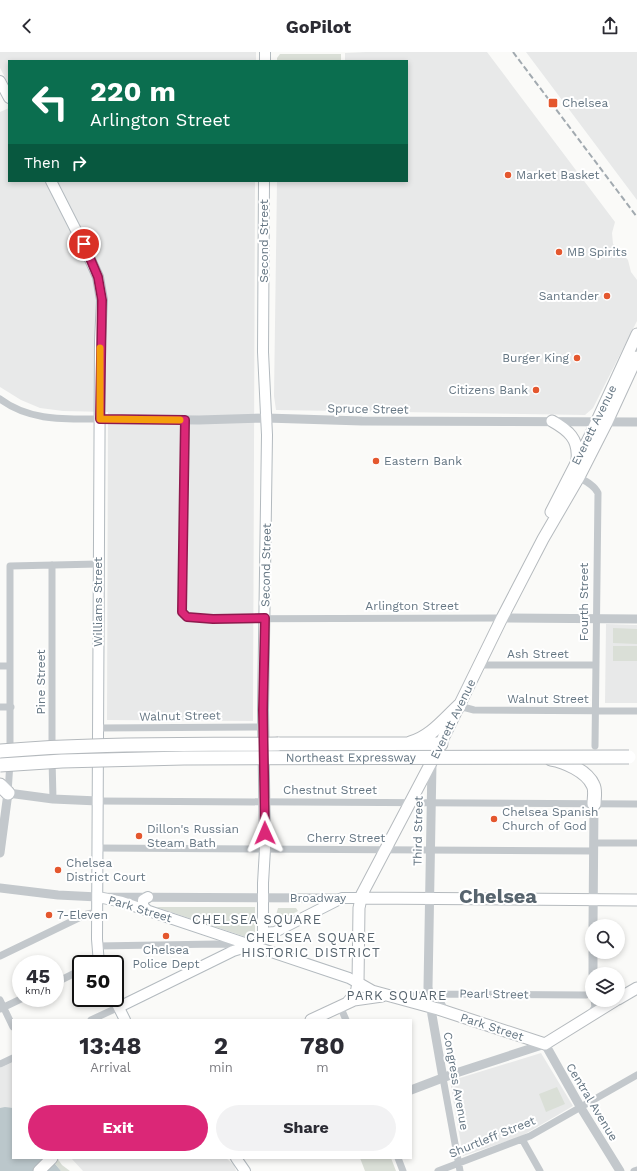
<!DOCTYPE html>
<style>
:root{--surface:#fff;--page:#f2f2f3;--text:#2b2b33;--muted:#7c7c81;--accent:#db2777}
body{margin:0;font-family:"Work Sans",sans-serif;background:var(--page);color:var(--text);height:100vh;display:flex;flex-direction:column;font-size:15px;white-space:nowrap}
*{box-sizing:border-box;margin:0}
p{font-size:13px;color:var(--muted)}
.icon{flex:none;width:22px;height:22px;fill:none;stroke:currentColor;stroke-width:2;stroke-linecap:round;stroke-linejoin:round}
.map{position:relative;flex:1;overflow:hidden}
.panel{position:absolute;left:12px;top:967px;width:400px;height:140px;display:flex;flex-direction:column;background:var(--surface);border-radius:0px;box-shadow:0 2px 6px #0003}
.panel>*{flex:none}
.hud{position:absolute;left:8px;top:8px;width:400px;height:122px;border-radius:0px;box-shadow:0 2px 6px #0003;background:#0b6e4f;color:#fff;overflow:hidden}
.controls{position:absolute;left:585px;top:867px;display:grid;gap:8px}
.controls a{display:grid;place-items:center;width:40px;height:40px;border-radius:50%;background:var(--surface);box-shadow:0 2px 6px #0003;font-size:20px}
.speed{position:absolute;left:12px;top:903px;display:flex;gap:8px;font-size:20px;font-weight:700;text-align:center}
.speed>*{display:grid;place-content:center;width:52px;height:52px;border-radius:50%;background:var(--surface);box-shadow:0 2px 6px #0003;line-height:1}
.speed small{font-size:10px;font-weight:400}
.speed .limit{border:2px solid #111;border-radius:6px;background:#fff;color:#111}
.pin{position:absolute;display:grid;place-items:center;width:34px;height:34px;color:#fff;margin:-17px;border:2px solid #fff;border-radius:50%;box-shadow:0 1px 4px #0007}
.me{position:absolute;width:44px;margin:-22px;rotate:359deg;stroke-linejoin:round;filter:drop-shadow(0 0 3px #0008)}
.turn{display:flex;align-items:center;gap:14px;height:84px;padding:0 16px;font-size:18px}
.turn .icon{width:52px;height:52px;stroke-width:2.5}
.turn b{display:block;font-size:28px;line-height:34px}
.then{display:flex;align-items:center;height:38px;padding:0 16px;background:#0003;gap:8px;font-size:15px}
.eta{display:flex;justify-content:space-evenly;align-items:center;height:68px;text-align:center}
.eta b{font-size:24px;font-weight:700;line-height:28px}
.action{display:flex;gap:8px;margin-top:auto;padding:8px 16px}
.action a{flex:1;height:46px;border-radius:24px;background:var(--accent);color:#fff;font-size:16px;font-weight:700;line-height:46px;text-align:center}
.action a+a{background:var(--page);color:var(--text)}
header{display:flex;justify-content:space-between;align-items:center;height:52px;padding:0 16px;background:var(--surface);font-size:18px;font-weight:700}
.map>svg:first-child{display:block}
.built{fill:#e8e9e9}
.green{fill:#dadfd7}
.water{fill:#bbc7cb}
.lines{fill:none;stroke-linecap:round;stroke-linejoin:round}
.secondary-casing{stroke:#b3babf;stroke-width:12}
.primary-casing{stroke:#b5babe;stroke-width:13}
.motorway-casing{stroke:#b4b9bd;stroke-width:15}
.minor{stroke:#c3c8cc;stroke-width:7}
.tertiary{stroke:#c3c8cc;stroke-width:9}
.secondary{stroke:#fff;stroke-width:10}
.primary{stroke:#fff;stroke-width:11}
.motorway{stroke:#fff;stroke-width:13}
.rail{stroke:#a2aab0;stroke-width:2;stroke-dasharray:6 3;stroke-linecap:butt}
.motorway-bridge-casing{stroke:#b4b9bd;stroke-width:15;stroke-linecap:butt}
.motorway-bridge{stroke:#fff;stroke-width:13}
.route-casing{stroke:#8e194d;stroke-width:10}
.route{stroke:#db2777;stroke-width:7}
.slow{stroke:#f59e0b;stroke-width:7}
.poi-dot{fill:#e4572e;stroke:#fff;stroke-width:1.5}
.labels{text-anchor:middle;stroke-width:4;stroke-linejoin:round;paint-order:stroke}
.poi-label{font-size:12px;fill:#657683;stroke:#fff;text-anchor:start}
.street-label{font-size:12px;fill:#657683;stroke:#fff}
.neighbourhood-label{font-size:13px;letter-spacing:1px;fill:#57646e;stroke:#fff}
.town-label{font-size:20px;font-weight:bold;fill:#57646e;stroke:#fff}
</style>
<header><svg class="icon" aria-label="back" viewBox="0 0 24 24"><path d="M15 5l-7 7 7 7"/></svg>GoPilot<svg class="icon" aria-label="share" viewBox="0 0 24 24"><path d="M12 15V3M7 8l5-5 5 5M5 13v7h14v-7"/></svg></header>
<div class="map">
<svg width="637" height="1119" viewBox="0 0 637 1119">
<rect width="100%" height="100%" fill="#fafaf8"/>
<path class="built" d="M0 0H256V9H9V33L0 16Z
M366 0H487L615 170 612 181 613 192 628 208 631 220 637 228V269L593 356 585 363 276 358 274 344 277 129H407V9H345V1Z
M526 0H637V148Z
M9 56V129H255L253 669 107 668 108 360 63 359 40 356 21 348 0 335V60Z
M606 572 637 573V651H605Z
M541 1001 573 1054 520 1085 463 1104 450 1029Z
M13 1010V1056H0V1016Z
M71 1106H226L234 1113 236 1119H83Z"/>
<path class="green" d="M280 2H341V9H277V6Z
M613 576 637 577V592L613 591Z
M613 594H637V609H613Z
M156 855H255V880L246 885Z
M278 856H296L298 859 281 868 276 863Z
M557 1035 565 1052 546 1060 539 1042Z
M50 1106H57L62 1113 70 1119H61Z
M360 1106H391L396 1119H365Z"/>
<path class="water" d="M5 1055 13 1056V1106H50L61 1119H0V1056Z"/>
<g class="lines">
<defs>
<path id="secondary" d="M265 9V0
M0 29 9 46
M51 129 83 192 98 225 102 248 100 289 97 887 99 912
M98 845 122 850 349 926 358 931
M147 858 143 854V848L148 845
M263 881 275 880 342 846H360
M114 946 125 968
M119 955 233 899 243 896 254 894 261 886 263 881V831L265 797 263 658 267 383 263 300 264 129
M236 1106 245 1119"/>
<path id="primary" d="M552 369C568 378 579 387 577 407
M551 460 589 386 637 282
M360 846 637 848
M358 931 372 939 438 957 545 992 616 948
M618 947 637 936
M348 950 356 941 358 931 359 856 362 842 433 707 502 566 543 487 579 425 607 370 637 305
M311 968 354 948 382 944
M39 1119 52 1106"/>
<path id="motorway" d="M410 691C430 686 444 668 459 654
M278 692H441
M551 707C564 709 587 719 593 733 596 738 594 746 594 752
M0 733 8 741"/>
</defs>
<use href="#secondary" class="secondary-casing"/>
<use href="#primary" class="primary-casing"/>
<use href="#motorway" class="motorway-casing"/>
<path class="minor" d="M0 347C29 369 64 367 100 367
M185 368 182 561 187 565 213 567 502 566
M576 424C583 428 594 432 598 441L595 694
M52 513V697
M479 613H596
M0 614H10
M459 654 474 658 637 659
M0 655H11
M98 676 263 675
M10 700V514L98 512
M52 707 53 747
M8 741 10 710
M98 749 637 752
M594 791H637
M98 796 594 799
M97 894 217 892 242 893
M0 904 87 862 98 860
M55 931 81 918
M446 942 442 946 441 951 446 959
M429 943 446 942 586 943 592 939
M0 948 13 975
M340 954 346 968
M0 957 23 946
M591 961 595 955 594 948
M91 968 119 955
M0 1012 13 1006
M443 1026 460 1119
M522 1087 540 1119
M398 1106 403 1119
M438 1119 530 1084 637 1023
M634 1119 637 1118"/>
<path class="tertiary" d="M100 367 199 368 266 366 362 369 637 370
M502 566 637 567
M432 711 428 935 432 963 443 1026
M0 801 8 741 53 747 98 749
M0 836 58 843 98 845 342 846
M593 874 594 752
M593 922V900
M403 946 429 943
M411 1038 453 1022 545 992 581 1056 620 1119"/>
<use href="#secondary" class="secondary"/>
<use href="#primary" class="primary"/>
<use href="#motorway" class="motorway"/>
<path class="rail" d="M513 0 637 165"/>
<defs>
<g id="motorway-bridge">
<path d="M0 699C92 691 185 693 278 692"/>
<path id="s1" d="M0 713 62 709 184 706 629 705"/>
</g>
</defs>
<use href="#motorway-bridge" class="motorway-bridge-casing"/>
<use href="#motorway-bridge" class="motorway-bridge"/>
</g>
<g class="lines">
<defs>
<path id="route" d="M84 192 98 225 102 248 100 367 185 368 182 560 187 565 213 567 265 566 263 658 265 781"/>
</defs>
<use href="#route" class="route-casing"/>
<use href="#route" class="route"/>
<path class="slow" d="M100 296V367L180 368"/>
</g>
<g class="poi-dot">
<rect x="548" y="46" width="10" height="10" rx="2"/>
<circle cx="508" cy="123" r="4"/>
<circle cx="559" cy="200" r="4"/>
<circle cx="607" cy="244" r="4"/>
<circle cx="577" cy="306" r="4"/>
<circle cx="536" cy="338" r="4"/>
<circle cx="376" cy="409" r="4"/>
<circle cx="494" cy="767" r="4"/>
<circle cx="139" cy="784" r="4"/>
<circle cx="58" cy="818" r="4"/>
<circle cx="49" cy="863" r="4"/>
<circle cx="166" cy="884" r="4"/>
</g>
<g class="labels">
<g class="poi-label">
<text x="562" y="55">Chelsea</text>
<text x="516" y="127">Market Basket</text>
<text x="567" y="204">MB Spirits</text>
<text x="599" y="248" text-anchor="end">Santander</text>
<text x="569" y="310" text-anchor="end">Burger King</text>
<text x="528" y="342" text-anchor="end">Citizens Bank</text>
<text x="384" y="413">Eastern Bank</text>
<text x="502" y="764">Chelsea Spanish<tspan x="502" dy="14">Church of God</tspan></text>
<text x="147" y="781">Dillon's Russian<tspan x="147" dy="14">Steam Bath</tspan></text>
<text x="66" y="815">Chelsea<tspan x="66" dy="14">District Court</tspan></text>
<text x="57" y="867">7-Eleven</text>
<text x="166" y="902" text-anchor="middle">Chelsea<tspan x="166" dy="14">Police Dept</tspan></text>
</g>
<g class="street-label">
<text transform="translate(264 189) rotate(-90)" y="4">Second Street</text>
<text transform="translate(368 357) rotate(1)" y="4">Spruce Street</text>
<text transform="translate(594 373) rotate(-64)" y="4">Everett Avenue</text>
<text transform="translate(266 513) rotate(-89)" y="4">Second Street</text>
<text transform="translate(98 550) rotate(-90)" y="4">Williams Street</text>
<text transform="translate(584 550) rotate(-90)" y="4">Fourth Street</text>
<text x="412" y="558">Arlington Street</text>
<text x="538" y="606">Ash Street</text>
<text transform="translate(41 630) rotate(-90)" y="4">Pine Street</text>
<text x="548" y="651">Walnut Street</text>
<text transform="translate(180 664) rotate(-1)" y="4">Walnut Street</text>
<text transform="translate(453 667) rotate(-64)" y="4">Everett Avenue</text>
<text dy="4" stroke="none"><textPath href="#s1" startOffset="351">Northeast Expressway</textPath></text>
<text x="330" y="742">Chestnut Street</text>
<text transform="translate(418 779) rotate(-89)" y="4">Third Street</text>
<text x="346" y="790">Cherry Street</text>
<text x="318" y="850">Broadway</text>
<text transform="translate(140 857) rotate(17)" y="4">Park Street</text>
<text transform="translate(494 942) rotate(1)" y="4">Pearl Street</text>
<text transform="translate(492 975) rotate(18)" y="4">Park Street</text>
<text transform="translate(456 1029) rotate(80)" y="4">Congress Avenue</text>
<text transform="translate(592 1050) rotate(59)" y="4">Central Avenue</text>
<text transform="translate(492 1085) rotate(-22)" y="4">Shurtleff Street</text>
</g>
<g class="neighbourhood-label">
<text x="257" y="872">CHELSEA SQUARE</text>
<text x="311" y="890">CHELSEA SQUARE<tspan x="311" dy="15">HISTORIC DISTRICT</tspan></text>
<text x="397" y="948">PARK SQUARE</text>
</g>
<g class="town-label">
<text x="498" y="851">Chelsea</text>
</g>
</g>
</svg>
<div class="controls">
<a><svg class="icon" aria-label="search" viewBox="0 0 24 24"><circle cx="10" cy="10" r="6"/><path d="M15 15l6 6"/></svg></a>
<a><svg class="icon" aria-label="layers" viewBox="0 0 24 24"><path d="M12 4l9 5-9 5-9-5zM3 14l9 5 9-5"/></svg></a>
</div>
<div class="speed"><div>45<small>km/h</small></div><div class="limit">50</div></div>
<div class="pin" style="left:84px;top:192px;background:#d93025"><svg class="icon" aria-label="arrive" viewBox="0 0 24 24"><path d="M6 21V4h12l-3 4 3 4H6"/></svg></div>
<svg class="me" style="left:265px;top:781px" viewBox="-20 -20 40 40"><path d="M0-17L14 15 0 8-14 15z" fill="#db2777" stroke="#fff" stroke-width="4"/></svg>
<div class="hud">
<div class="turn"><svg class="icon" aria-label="left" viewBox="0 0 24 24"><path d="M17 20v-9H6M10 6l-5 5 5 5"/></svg><div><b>220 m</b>Arlington Street</div></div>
<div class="then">Then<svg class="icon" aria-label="right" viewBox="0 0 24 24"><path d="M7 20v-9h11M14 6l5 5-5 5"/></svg></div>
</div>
<section class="panel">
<div class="eta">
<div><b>13:48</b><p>Arrival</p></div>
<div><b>2</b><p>min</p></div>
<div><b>780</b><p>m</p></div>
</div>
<div class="action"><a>Exit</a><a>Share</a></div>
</section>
</div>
